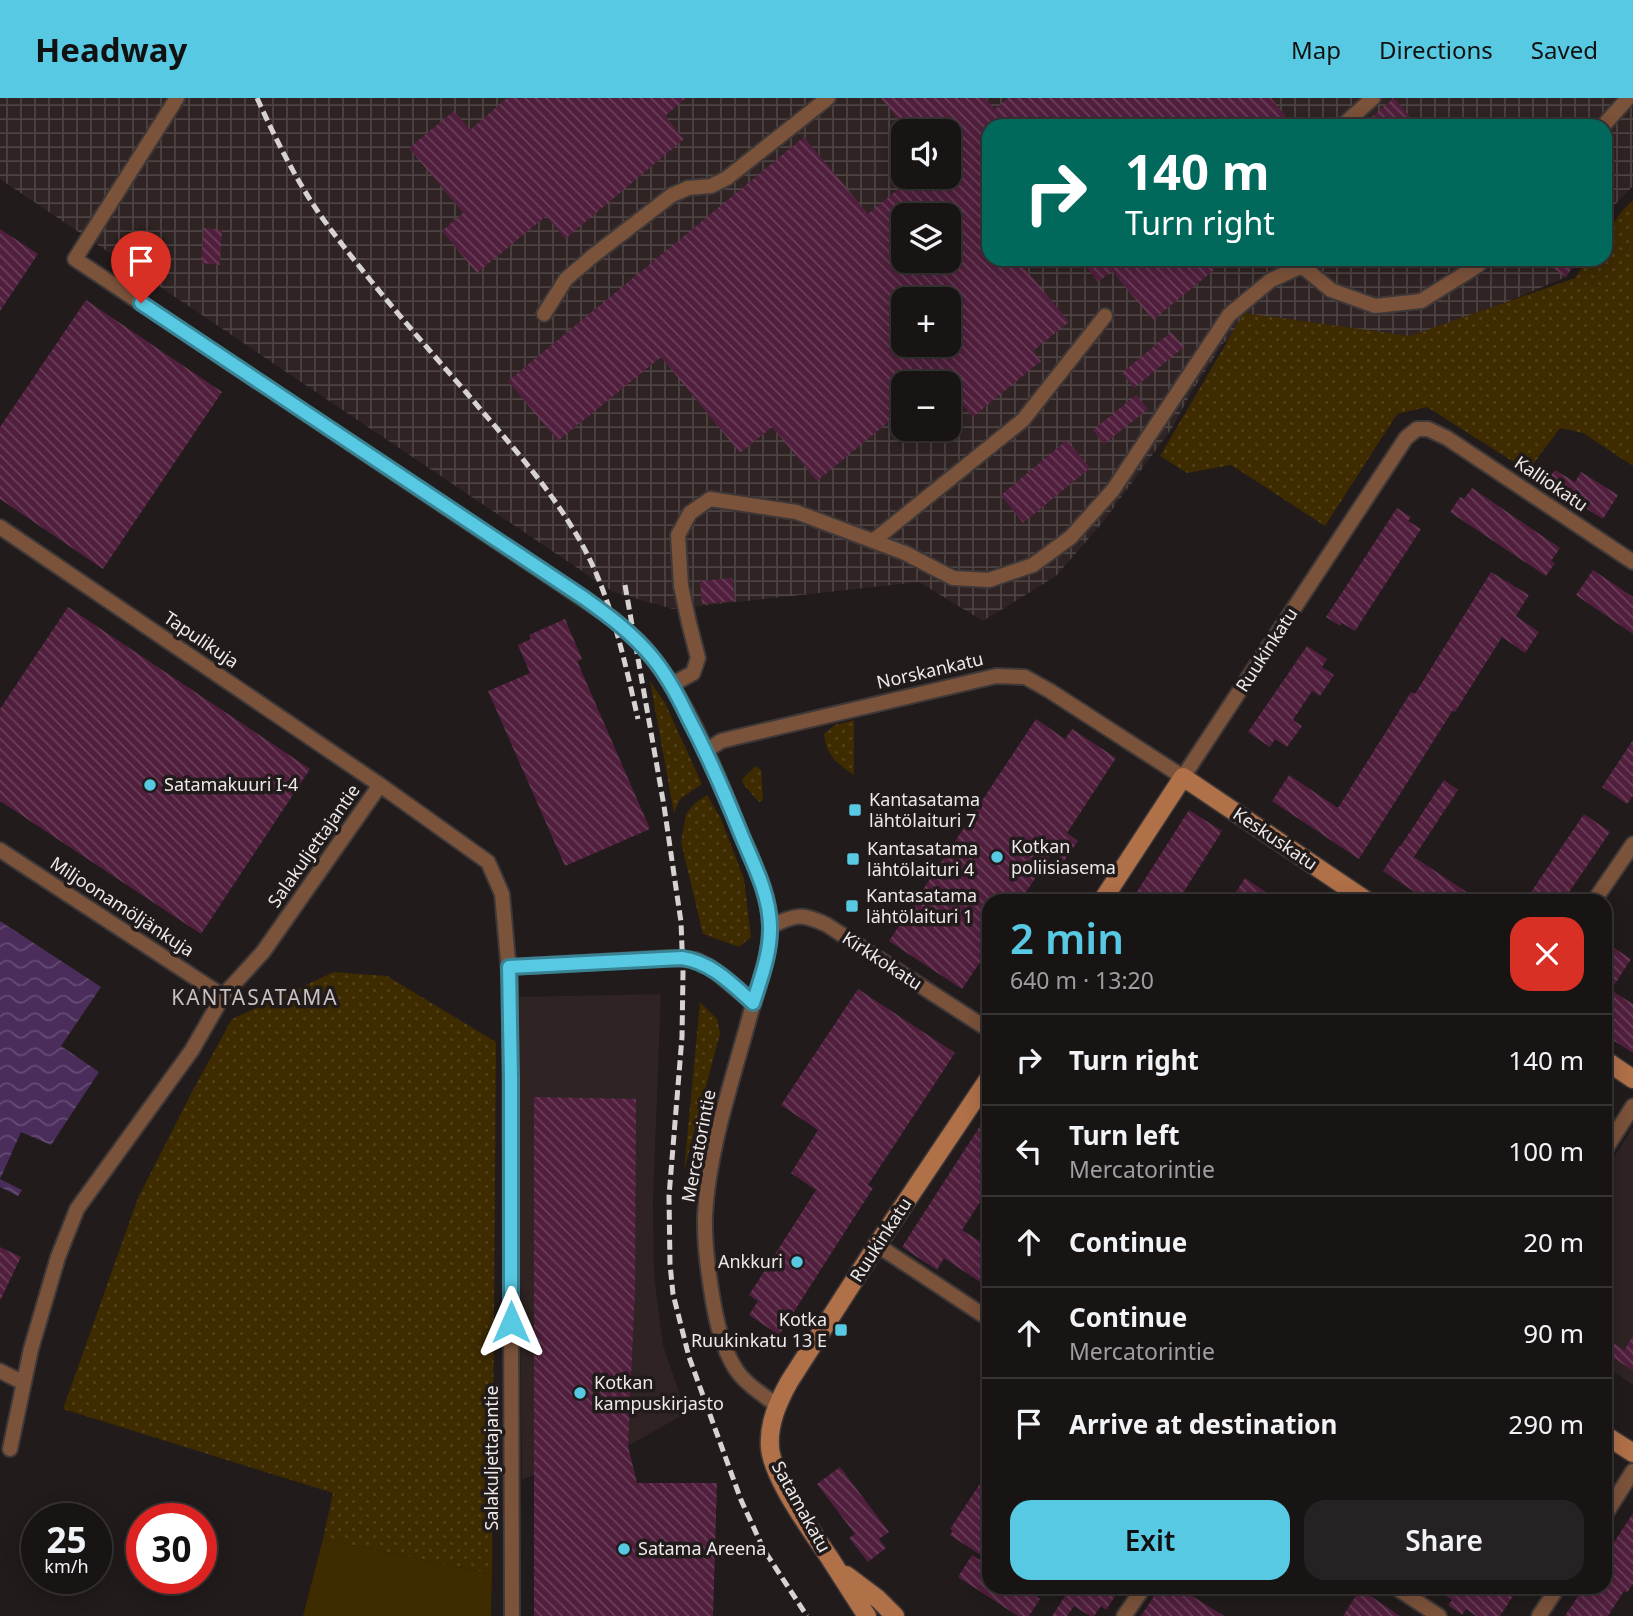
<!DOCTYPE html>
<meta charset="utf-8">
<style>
:root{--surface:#191414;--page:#262122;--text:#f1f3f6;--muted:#9f9ea0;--line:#373334;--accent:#57c9e3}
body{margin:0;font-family:"Noto Sans",sans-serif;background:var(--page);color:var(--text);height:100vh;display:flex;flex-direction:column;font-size:26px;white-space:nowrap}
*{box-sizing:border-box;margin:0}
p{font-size:23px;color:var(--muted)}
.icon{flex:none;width:38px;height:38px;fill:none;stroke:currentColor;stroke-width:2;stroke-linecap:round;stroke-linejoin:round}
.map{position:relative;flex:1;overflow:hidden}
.drawer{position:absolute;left:982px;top:796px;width:630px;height:700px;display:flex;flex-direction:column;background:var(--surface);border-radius:21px;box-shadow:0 4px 18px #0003,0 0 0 2px var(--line)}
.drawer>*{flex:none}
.guide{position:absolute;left:982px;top:21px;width:630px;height:147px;border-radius:21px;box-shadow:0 4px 18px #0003,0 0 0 2px var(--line);background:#00695c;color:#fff;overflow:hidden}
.tools{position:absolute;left:891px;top:21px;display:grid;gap:14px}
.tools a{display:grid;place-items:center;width:70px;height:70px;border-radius:14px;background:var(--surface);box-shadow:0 4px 18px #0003,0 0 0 2px var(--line);font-size:35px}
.speed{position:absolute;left:21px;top:1405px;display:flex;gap:14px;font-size:35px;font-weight:700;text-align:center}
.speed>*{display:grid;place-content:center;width:91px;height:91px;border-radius:50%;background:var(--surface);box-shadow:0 4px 18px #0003,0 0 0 2px var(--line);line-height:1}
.speed small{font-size:18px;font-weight:400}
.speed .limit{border:10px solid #d22;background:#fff;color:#111}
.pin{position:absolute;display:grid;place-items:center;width:60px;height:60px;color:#fff;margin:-72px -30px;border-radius:50% 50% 50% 0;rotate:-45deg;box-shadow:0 0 7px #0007}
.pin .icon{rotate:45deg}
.me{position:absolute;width:77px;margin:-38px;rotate:0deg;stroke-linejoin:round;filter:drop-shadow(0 0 5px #0008)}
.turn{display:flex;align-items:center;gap:24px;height:147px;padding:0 28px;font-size:32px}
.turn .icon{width:91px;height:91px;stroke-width:2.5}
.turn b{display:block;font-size:49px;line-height:60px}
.round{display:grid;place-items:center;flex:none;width:74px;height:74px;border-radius:21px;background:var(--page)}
.headline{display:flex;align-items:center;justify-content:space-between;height:119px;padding:0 28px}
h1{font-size:42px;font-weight:600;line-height:52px;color:var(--accent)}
.primary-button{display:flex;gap:14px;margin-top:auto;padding:14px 28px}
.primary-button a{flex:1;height:80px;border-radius:21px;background:var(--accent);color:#111;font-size:28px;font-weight:600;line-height:80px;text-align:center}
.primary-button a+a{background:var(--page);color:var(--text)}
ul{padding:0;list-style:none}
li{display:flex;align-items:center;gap:21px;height:91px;padding:0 28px;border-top:2px solid var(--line)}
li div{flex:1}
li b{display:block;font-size:26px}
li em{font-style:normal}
header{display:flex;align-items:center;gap:42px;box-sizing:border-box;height:98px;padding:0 35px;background:var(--accent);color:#111}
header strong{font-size:33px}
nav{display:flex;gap:38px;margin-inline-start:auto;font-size:24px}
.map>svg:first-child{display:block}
.built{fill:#2f2323}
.industrial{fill:url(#industrial-grid);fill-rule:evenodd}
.grass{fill:url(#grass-dots)}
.park{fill:#3e2b00}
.water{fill:url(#water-waves)}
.building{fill:url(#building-back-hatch);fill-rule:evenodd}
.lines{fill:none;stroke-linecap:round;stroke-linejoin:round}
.street-casing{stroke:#3e3838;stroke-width:18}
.secondary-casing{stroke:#3e3838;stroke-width:21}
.street{stroke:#7b523a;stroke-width:14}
.secondary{stroke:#b07048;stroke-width:18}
.rail{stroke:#d8d3d3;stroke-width:5;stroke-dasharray:10 5;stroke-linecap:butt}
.route-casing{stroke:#398394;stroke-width:18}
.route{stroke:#57c9e3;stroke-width:12}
.poi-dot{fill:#57c9e3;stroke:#211b1b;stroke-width:2.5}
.labels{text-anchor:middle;stroke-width:7;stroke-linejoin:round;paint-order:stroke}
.street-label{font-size:18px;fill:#eeeaea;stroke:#211b1b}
.poi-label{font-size:18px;fill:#eeeaea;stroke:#211b1b;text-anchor:start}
.quarter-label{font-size:21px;letter-spacing:2px;fill:#c9c0c0;stroke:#211b1b}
</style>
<header>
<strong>Headway</strong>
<nav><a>Map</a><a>Directions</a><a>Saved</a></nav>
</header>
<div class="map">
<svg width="1633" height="1518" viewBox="0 0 1633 1518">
<defs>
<pattern id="industrial-grid" width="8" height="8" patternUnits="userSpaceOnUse" patternTransform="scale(1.75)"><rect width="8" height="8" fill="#2f2323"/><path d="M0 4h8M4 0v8" fill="none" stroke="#4d4343"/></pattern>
<pattern id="grass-dots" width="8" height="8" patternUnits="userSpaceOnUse" patternTransform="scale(1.75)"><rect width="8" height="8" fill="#3e2b00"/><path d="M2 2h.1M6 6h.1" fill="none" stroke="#514019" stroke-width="1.8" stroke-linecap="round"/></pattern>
<pattern id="water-waves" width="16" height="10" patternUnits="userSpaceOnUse" patternTransform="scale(1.75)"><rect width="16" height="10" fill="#4b2d5b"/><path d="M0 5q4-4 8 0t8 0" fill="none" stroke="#654c73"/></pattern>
<pattern id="building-back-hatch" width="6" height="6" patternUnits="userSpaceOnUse" patternTransform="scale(1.75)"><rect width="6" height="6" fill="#511f3d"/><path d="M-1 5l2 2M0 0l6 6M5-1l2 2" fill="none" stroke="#6a4059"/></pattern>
</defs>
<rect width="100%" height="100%" fill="#211b1b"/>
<path class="built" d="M661 896 653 1103 654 1176 663 1247 686 1315 628 1348 522 1381 517 899Z
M1633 1029V1248L1628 1245 1617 1262 1633 1273V1287L1605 1268V1259L1612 1264 1621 1250 1605 1239V1073Z"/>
<path class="industrial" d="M0 0H1633V88L1612 110 1605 121V28H989V161H1578L1566 179 1403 248 1389 235 1253 230 1224 244 1191 295 1172 330 1103 424 1056 478 983 523 919 484 673 511 613 494 0 81ZM903 33H948V79H903ZM903 117H948V163H903ZM903 201H948V247H903ZM903 285H948V331H903Z"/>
<path class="grass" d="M1633 102V368L1583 335 1560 330 1528 373 1427 309 1397 316 1325 428 1231 367 1187 375 1160 358 1244 215 1410 238 1575 180 1588 161H1605V137L1622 113Z
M650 583 665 605 702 686 680 701 674 715Z
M854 622V677C837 666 826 657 824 636L835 627Z
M756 668 761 672 763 702 759 704 743 686 742 681Z
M707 697 721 721 744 781 751 839 739 849 703 836 681 744 686 716 695 705Z
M334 874 387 878 496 944 492 1476 323 1441 333 1395 63 1311 138 1100 194 990 232 921Z
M700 904 717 921 720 935 684 1073Z"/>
<path class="park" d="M323 1441 492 1476 491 1518H303Z"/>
<path class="water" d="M0 823 101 889 61 948 99 974 51 1047 21 1034 0 1081 22 1092 18 1098 0 1089Z"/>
<path class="building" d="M507 0H686L665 18 684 41 565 141 546 118 477 175 442 133 463 115 409 50 454 13 470 32Z
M881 0H985L995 11 1008 0H1271L1294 28H989V161H1017L1069 224 1033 253 1041 263 973 319 948 290V285H903V312L817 383 772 329 740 355 661 259 558 343 508 283 804 39 868 116 913 79H948V33H908ZM903 117H948V163H903ZM903 201H948V247H903Z
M1394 0 1418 28H1361Z
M204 130 222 132 220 167 201 165Z
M0 131 38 156 0 213Z
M1080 161H1204L1214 172 1153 222 1112 173 1098 184Z
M1540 161H1578L1566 179Z
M86 202 222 294 103 471 0 401V329Z
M1171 234 1184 249 1134 290 1122 275Z
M1136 297 1148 311 1104 346 1093 332Z
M1067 342 1090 370 1023 425 1001 397Z
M1555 372 1575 384 1581 374 1618 397 1603 421 1566 398 1568 396 1547 382Z
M1472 390 1560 450 1551 463 1555 465 1546 478 1450 414 1460 399 1464 401Z
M1397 410 1411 419 1408 423 1421 431 1355 533 1342 525 1340 528 1326 519Z
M1593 472 1633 499V536L1576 497Z
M1491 474 1529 497 1516 518 1539 534 1525 555 1502 539 1455 614 1453 612 1359 761 1272 703 1289 677 1338 710 1411 594 1415 596Z
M732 480 735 503 702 506 700 483Z
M68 509 310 671 201 836 0 703V611Z
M565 521 582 561 577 563 650 731 565 768 488 593 530 575 518 547 531 541 529 537Z
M1307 548 1327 561 1322 569 1334 577 1320 598 1312 593 1293 622 1302 628 1287 649 1275 641 1270 649 1248 634Z
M1036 621 1065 641 1072 631 1116 660 1067 735 1078 743 1064 763 1052 755 1020 803H989V851L962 891 889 843Z
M1633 642V698L1627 706 1602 689Z
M1444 682 1458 692 1414 759 1480 803H1428L1383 773 1399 748 1400 749Z
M1189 712 1222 733 1178 803H1131Z
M1584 716 1610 734 1563 803H1525Z
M1245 780 1279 803H1230Z
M1605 844 1631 861 1611 892 1633 906V955L1605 937Z
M858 891 955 955 868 1087 873 1090 779 1237 749 1217 758 1203 749 1197 816 1092 791 1075 818 1032 781 1007Z
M534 999 636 1001 635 1190 628 1348 637 1385H717L713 1518H534Z
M989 1014V1090L962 1132 989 1149V1190L944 1160 937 1172 902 1149Z
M0 1149 21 1159 0 1203Z
M1633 1238V1273L1614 1260 1605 1274V1239L1624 1252Z
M840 1369 889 1434 879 1441 886 1450 868 1464 849 1440 855 1436 817 1386Z
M989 1372V1447L982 1458 950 1437 953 1433 950 1431Z
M1633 1415V1486L1627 1495 1624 1493 1608 1518H1565L1584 1489H1605V1458Z
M972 1457 989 1468V1489H1022L1040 1501 1029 1518H1018L958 1479Z
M1071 1489H1108L1117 1495 1106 1512 1101 1508 1094 1518H1090L1074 1508 1067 1518H1052Z
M1160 1489H1198L1192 1498 1224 1518H1141Z
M1434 1489H1519L1500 1518H1476L1466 1511 1462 1517 1448 1507 1452 1502Z
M1360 1491 1400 1518H1343Z"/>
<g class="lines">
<defs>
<path id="street" d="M177 0 75 161 613 521C628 534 643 546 654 562 693 613 718 678 742 738 754 766 770 797 770 828 770 860 757 891 749 921 732 984 708 1053 705 1118 704 1147 708 1174 713 1203 717 1227 724 1257 740 1277 750 1289 764 1298 777 1307
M1342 28 1373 0
M1603 28 1628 0
M1302 168 1331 192 1375 208 1421 203 1477 168 1484 161
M544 216 566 181 594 157 672 97 688 90 711 88 727 80 828 0
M0 429 380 687
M873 443 1023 322 1105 218
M671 587 693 575 698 560 689 525 681 488 678 437 690 415 710 401 796 414 905 455 953 480 989 482 1033 467 1071 439 1113 392 1229 217 1271 182 1302 168 1301 161
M706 653 721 643 737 639 996 578 1025 579 1050 593 1183 679 1406 340 1417 331H1428L1447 340 1633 464
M0 752 223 898
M1594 803 1633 746
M770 829C795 816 802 815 827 827L989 932
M509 869 669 860 696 862 710 869 753 905
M1605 1052 1633 1008
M877 1147 989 1221
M0 1273 24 1285
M10 1351 31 1251 58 1159 77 1111 192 952 223 898 263 854 380 687 488 764 502 796 510 885 512 1518
M1605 1417 1633 1373
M1395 1489 1439 1518
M1124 1518 1144 1489
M1539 1518 1558 1489"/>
<path id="secondary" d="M1102 803 1183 679 1367 803
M1605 962 1633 981
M1605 1337 1633 1355
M846 1477 878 1501 895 1518
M867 1518C854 1499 842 1479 829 1459 811 1432 773 1381 770 1350 768 1326 778 1304 789 1284L877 1147 989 980"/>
</defs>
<use href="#street" class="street-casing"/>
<use href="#secondary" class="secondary-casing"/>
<use href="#street" class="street"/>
<use href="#secondary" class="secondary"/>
<path class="rail" d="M257 0C276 42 297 84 323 121 367 181 416 237 465 293 502 337 543 381 573 431 609 488 623 556 638 621
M625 487 664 708 681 824 683 875 682 939 669 1098 670 1166 673 1196 689 1259 741 1402 764 1452 807 1518"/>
</g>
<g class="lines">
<defs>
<path id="route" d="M141 205 584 500C609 518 632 535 652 559 667 577 678 598 688 619 708 657 725 696 741 736 753 765 769 795 770 827 771 854 761 880 753 905 732 886 711 864 682 860L509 869 511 979V1224"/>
</defs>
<use href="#route" class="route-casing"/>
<use href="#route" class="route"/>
</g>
<g class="poi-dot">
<circle cx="150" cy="687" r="7"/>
<rect x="848" y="705" width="14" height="14" rx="3.5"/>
<circle cx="997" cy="759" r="7"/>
<rect x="846" y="754" width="14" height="14" rx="3.5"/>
<rect x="845" y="801" width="14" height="14" rx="3.5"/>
<circle cx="797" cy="1164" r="7"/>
<rect x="834" y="1225" width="14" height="14" rx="3.5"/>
<circle cx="580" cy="1295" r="7"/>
<circle cx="624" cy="1451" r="7"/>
</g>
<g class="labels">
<g class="street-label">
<text transform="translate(1551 386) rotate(34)" y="6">Kalliokatu</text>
<text transform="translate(201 542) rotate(34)" y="6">Tapulikuja</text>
<text transform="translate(1267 552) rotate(-57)" y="6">Ruukinkatu</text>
<text transform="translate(930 573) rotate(-13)" y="6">Norskankatu</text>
<text transform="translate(1275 741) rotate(34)" y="6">Keskuskatu</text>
<text transform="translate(314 748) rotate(-55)" y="6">Salakuljettajantie</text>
<text transform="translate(122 809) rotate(33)" y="6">Miljoonamöljänkuja</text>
<text transform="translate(882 863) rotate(33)" y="6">Kirkkokatu</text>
<text transform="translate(699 1048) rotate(-79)" y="6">Mercatorintie</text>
<text transform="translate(881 1142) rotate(-57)" y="6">Ruukinkatu</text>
<text transform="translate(492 1360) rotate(-90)" y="6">Salakuljettajantie</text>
<text transform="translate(801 1409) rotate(61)" y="6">Satamakatu</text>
</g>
<g class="poi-label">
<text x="164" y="693">Satamakuuri I-4</text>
<text x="869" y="708">Kantasatama<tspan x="869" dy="21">lähtölaituri 7</tspan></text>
<text x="1011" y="755">Kotkan<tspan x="1011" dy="21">poliisiasema</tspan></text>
<text x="867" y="757">Kantasatama<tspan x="867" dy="21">lähtölaituri 4</tspan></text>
<text x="866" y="804">Kantasatama<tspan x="866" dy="21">lähtölaituri 1</tspan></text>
<text x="783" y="1170" text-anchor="end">Ankkuri</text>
<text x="827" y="1228" text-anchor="end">Kotka<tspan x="827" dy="21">Ruukinkatu 13 E</tspan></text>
<text x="594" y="1291">Kotkan<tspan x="594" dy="21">kampuskirjasto</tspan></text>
<text x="638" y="1457">Satama Areena</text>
</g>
<g class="quarter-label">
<text x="255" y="907">KANTASATAMA</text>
</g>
</g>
</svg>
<div class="tools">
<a><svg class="icon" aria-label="sound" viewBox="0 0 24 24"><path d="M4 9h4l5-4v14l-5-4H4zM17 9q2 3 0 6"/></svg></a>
<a><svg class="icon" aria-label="layers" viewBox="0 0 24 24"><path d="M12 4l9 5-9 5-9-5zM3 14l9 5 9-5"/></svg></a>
<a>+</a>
<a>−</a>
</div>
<div class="speed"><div>25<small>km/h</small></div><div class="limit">30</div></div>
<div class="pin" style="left:141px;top:205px;background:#d93025"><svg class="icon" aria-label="arrive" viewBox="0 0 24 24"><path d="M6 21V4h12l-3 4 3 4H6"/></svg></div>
<svg class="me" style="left:511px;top:1224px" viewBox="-20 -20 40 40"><path d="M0-17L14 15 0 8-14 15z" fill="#57c9e3" stroke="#fff" stroke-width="4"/></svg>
<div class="guide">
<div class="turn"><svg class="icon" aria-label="right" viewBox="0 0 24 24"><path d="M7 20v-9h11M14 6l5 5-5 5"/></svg><div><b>140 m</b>Turn right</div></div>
</div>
<section class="drawer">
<div class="headline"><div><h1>2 min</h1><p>640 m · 13:20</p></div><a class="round" style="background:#d93025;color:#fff"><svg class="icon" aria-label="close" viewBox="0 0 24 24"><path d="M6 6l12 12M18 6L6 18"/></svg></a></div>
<ul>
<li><svg class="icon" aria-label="right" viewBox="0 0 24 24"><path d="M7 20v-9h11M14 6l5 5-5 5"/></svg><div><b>Turn right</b></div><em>140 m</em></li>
<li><svg class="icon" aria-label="left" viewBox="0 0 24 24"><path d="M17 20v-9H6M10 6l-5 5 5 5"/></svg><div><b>Turn left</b><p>Mercatorintie</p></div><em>100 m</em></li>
<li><svg class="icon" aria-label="ahead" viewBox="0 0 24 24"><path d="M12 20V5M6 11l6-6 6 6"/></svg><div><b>Continue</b></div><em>20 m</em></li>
<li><svg class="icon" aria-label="ahead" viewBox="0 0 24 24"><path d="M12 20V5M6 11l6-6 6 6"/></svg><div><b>Continue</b><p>Mercatorintie</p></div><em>90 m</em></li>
<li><svg class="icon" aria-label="arrive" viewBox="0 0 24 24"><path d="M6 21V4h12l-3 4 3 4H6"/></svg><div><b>Arrive at destination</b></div><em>290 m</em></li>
</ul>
<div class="primary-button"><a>Exit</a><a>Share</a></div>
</section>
</div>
